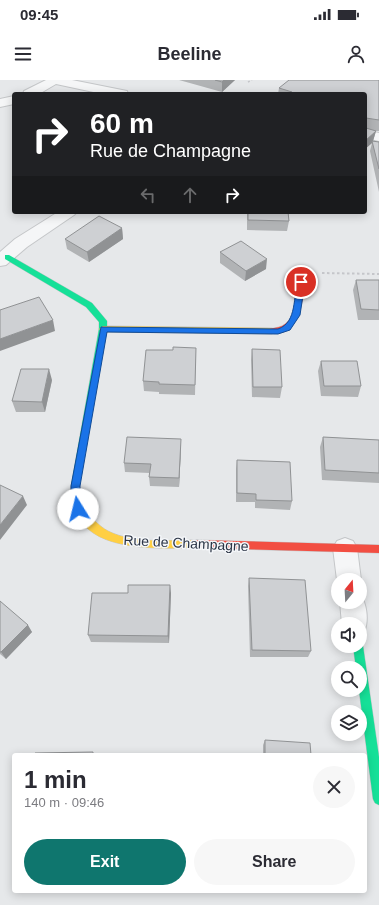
<!DOCTYPE html>
<meta charset="utf-8">
<style>
:root{--surface:#fff;--page:#f7f7f7;--text:#2b2b33;--muted:#7c7c81;--accent:#0f766e}
body{margin:0;font-family:Helvetica,sans-serif;background:var(--page);color:var(--text);height:100vh;display:flex;flex-direction:column;font-size:15px;white-space:nowrap}
*{box-sizing:border-box;margin:0}
p{font-size:13px;color:var(--muted)}
.icon{flex:none;width:22px;height:22px;fill:none;stroke:currentColor;stroke-width:2;stroke-linecap:round;stroke-linejoin:round}
.map{position:relative;flex:1;overflow:hidden}
.drawer{position:absolute;left:12px;top:673px;width:355px;height:140px;display:flex;flex-direction:column;background:var(--surface);border-radius:4px;box-shadow:0 2px 10px #0003}
.drawer>*{flex:none}
.guide{position:absolute;left:12px;top:12px;width:355px;height:122px;border-radius:4px;box-shadow:0 2px 10px #0003;background:#202124;color:#fff;overflow:hidden}
.needle{width:26px;rotate:18deg}
.fabs{position:absolute;left:331px;top:493px;display:grid;gap:8px}
.fabs a{display:grid;place-items:center;width:36px;height:36px;border-radius:50%;background:var(--surface);box-shadow:0 2px 10px #0003;font-size:20px}
.pin{position:absolute;display:grid;place-items:center;width:34px;height:34px;color:#fff;margin:-17px;border:2px solid #fff;border-radius:50%;box-shadow:0 1px 4px #0007}
.me{position:absolute;width:44px;margin:-22px;rotate:351deg;stroke-linejoin:round;filter:drop-shadow(0 0 3px #0008)}
.turn{display:flex;align-items:center;gap:14px;height:84px;padding:0 12px;font-size:18px}
.turn .icon{width:52px;height:52px;stroke-width:2.5}
.turn b{display:block;font-size:28px;line-height:34px}
.lanes{display:flex;align-items:center;height:38px;padding:0 12px;background:#0003;justify-content:center;gap:20px;direction:ltr}
.lanes .off{opacity:.35}
.round{display:grid;place-items:center;flex:none;width:42px;height:42px;border-radius:21px;background:var(--page)}
.headline{display:flex;align-items:center;justify-content:space-between;height:68px;padding:0 12px}
h1{font-size:24px;font-weight:700;line-height:30px}
.action{display:flex;gap:8px;margin-top:auto;padding:8px 12px}
.action a{flex:1;height:46px;border-radius:24px;background:var(--accent);color:#fff;font-size:16px;font-weight:700;line-height:46px;text-align:center}
.action a+a{background:var(--page);color:var(--text)}
.status{display:flex;justify-content:space-between;align-items:center;height:28px;padding:0 20px;background:var(--surface);direction:ltr}
.status svg{height:11px;fill:currentColor}
header{display:flex;justify-content:space-between;align-items:center;height:52px;padding:0 12px;background:var(--surface);font-size:18px;font-weight:700}
.map>svg:first-child{display:block}
.lines{fill:none;stroke-linecap:round;stroke-linejoin:round}
.street-casing{stroke:#c4c6c8;stroke-width:2}
.fast-casing{stroke:#c4c6c8;stroke-width:1}
.slow-casing{stroke:#c4c6c8;stroke-width:1}
.jam-casing{stroke:#c4c6c8;stroke-width:1}
.path-far1{stroke:#c5c6ca;stroke-width:1.5;stroke-dasharray:2 2;stroke-linecap:butt}
.path{stroke:#c5c6ca;stroke-width:2;stroke-dasharray:2.5 2.5;stroke-linecap:butt}
.street{fill:#f5f6f7;fill-rule:evenodd}
.fast{fill:#16e098;fill-rule:evenodd}
.slow{fill:#ffcf43;fill-rule:evenodd}
.jam{fill:#f24e42;fill-rule:evenodd}
.wall{fill:#b1b3b5}
.shaded-wall{fill:#909294}
.building{fill:#ced0d3;stroke:#909294}
.route{fill:#1a73e8;stroke:#114b97}
.labels{text-anchor:middle;stroke-width:3;stroke-linejoin:round;paint-order:stroke}
.street-label{font-size:14px;fill:#2b3445;stroke:#f4f6f9}
</style>
<div class="status"><b>09:45</b><svg viewBox="0 0 49 12"><path d="M0 12V9h3v3zM5 12V6h3v6zM10 12V3h3v9zM15 12V0h3v12zM26 1h20v11H26zM47 4h2v5h-2z"/></svg></div>
<header><svg class="icon" aria-label="menu" viewBox="0 0 24 24"><path d="M4 6h16M4 12h16M4 18h16"/></svg>Beeline<svg class="icon" aria-label="person" viewBox="0 0 24 24"><circle cx="12" cy="8" r="4"/><path d="M4 21q1-7 8-7t8 7"/></svg></header>
<div class="map">
<svg width="379" height="825" viewBox="0 0 379 825">
<rect width="100%" height="100%" fill="#e6e8ea"/>
<g class="lines">
<defs>
<path id="street" d="M46 0H72L127 11 128 14H103L56 4 39 14H23L24 11Z
M14 16V24L0 27V19Z
M365 50 379 53V61L365 58Z
M58 132H77L74 135 27 167 6 185 0 186V172L15 159Z
M345 458 353 461 357 468 361 500 360 502V500H338V502L337 500 333 468 337 461Z
M360 514C367 524 369 541 364 552L360 554V544H342L340 522H360Z"/>
<path id="fast" d="M5 175H9L92 223 107 241V249L79 406 81 421 88 436 86 439 83 440 80 439 71 421V406L99 249V242L86 227 5 179Z
M360 562 363 566 379 677V725L375 723 373 719 359 610H360V588H356L353 566H360Z"/>
<path id="slow" d="M103 246 272 248 276 251 272 254 103 252 99 249Z
M83 432C90 434 98 446 108 451 134 464 169 460 197 460L200 461 202 464 200 467 197 468C163 468 96 473 78 436L80 433Z"/>
<path id="jam" d="M299 200H303L305 202C303 222 299 259 269 253V249C272 248 276 248 279 247 299 241 293 215 299 200Z
M197 460 379 465V473L197 468 194 467 192 464 194 461Z"/>
</defs>
<use href="#street" class="street-casing"/>
<use href="#fast" class="fast-casing"/>
<use href="#slow" class="slow-casing"/>
<use href="#jam" class="jam-casing"/>
<path class="path-far1" d="M248 2 252 0"/>
<path class="path" d="M322 193 379 194"/>
<use href="#street" class="street"/>
<use href="#fast" class="fast"/>
<use href="#slow" class="slow"/>
<use href="#jam" class="jam"/>
</g>
<path class="wall" d="M179 0H235L222 12Z
M379 0V51H376L373 61 379 62V112L370 71 372 63 365 69V14H278L279 8Z
M247 132H288L289 141 287 151 247 150Z
M122 148 123 159 89 182 67 169 65 159Z
M220 172 266 189 245 201 220 183Z
M356 200H379V240H358L353 210Z
M196 268 195 315 159 314V312L144 311 143 301 173 270Z
M252 269 282 307 280 318 252 317 251 280Z
M321 281 361 306 358 317 321 316 318 291Z
M52 300 45 332H16L12 321Z
M323 357 379 360V403L322 400 320 367Z
M181 368 179 407 150 406 149 397 150 393 125 392 124 383Z
M237 380 292 421 290 430 255 428V422H236V389Z
M249 498 311 571 308 577H250L248 506Z
M128 513H171L169 563 91 562 88 555Z
M0 521 32 552 6 579 0 574Z
M265 660 311 675H261L262 674H263V665Z"/>
<path class="shaded-wall" d="M224 0H235L222 12V2Z
M376 51 373 61H372V63L365 69V61Z
M122 148 123 159 89 182 87 172Z
M267 179 266 189 245 201 246 191Z
M53 240 55 251 0 271V259Z
M49 289 52 300 45 332 42 322Z
M181 359V368L179 407V398Z
M23 416 27 425 0 460V445Z
M170 505 171 513 169 563 168 556Z
M28 545 32 552 6 579 1 572Z"/>
<path class="building" d="M215 0H224L222 2Z
M289 0H379V40L366 38V48L376 51 365 61V14H289L292 12 279 8Z
M372 61 379 62V89Z
M248 132H288L289 141 248 140Z
M99 136 122 148 87 172 65 159Z
M241 161 267 179 246 191 220 172Z
M356 200H379V230L361 229Z
M39 217 53 240 0 259V230Z
M173 267 196 268 195 305 159 304V302L143 301 146 270H173Z
M252 269 280 270 282 307H253Z
M321 281H357L361 306H324Z
M21 289H49L42 322 12 321Z
M127 357 181 359 179 398 149 397 151 384 124 383Z
M323 357 379 360V393L325 390Z
M237 380 290 382 292 421 256 420V414L237 413Z
M0 405 23 416 0 445Z
M249 498 305 500 311 571 252 570Z
M128 505H170L168 556 88 555 92 513H128Z
M0 521 28 545 1 572H0Z
M265 660 310 663 311 675H262V674H265Z
M93 672V675H35V673Z"/>
<path class="route" d="M299 200H301L305 202 300 235 290 250 278 254 107 252 80 406V419L83 429 82 432H75L71 419V406L101 247 278 249C298 242 292 216 299 200Z"/>
<g class="labels">
<g class="street-label">
<text transform="translate(186 463) rotate(3)" y="5">Rue de Champagne</text>
</g>
</g>
</svg>
<div class="fabs">
<a><svg class="needle" viewBox="-14 -14 28 28"><path d="M0-13l5 13h-10z" fill="#e53935"/><path d="M0 13l5-13h-10z" fill="#7c7c81"/></svg></a>
<a><svg class="icon" aria-label="sound" viewBox="0 0 24 24"><path d="M4 9h4l5-4v14l-5-4H4zM17 9q2 3 0 6"/></svg></a>
<a><svg class="icon" aria-label="search" viewBox="0 0 24 24"><circle cx="10" cy="10" r="6"/><path d="M15 15l6 6"/></svg></a>
<a><svg class="icon" aria-label="layers" viewBox="0 0 24 24"><path d="M12 4l9 5-9 5-9-5zM3 14l9 5 9-5"/></svg></a>
</div>
<div class="pin" style="left:301px;top:202px;background:#d93025"><svg class="icon" aria-label="arrive" viewBox="0 0 24 24"><path d="M6 21V4h12l-3 4 3 4H6"/></svg></div>
<svg class="me" style="left:78px;top:429px" viewBox="-20 -20 40 40"><circle r="19" fill="#fff"/><path d="M0-13L10 11 0 6-10 11z" fill="#1a73e8"/></svg>
<div class="guide">
<div class="turn"><svg class="icon" aria-label="right" viewBox="0 0 24 24"><path d="M7 20v-9h11M14 6l5 5-5 5"/></svg><div><b>60 m</b>Rue de Champagne</div></div>
<div class="lanes"><svg class="icon off" aria-label="left" viewBox="0 0 24 24"><path d="M17 20v-9H6M10 6l-5 5 5 5"/></svg><svg class="icon off" aria-label="ahead" viewBox="0 0 24 24"><path d="M12 20V5M6 11l6-6 6 6"/></svg><svg class="icon" aria-label="right" viewBox="0 0 24 24"><path d="M7 20v-9h11M14 6l5 5-5 5"/></svg></div>
</div>
<section class="drawer">
<div class="headline"><div><h1>1 min</h1><p>140 m · 09:46</p></div><a class="round"><svg class="icon" aria-label="close" viewBox="0 0 24 24"><path d="M6 6l12 12M18 6L6 18"/></svg></a></div>
<div class="action"><a>Exit</a><a>Share</a></div>
</section>
</div>
